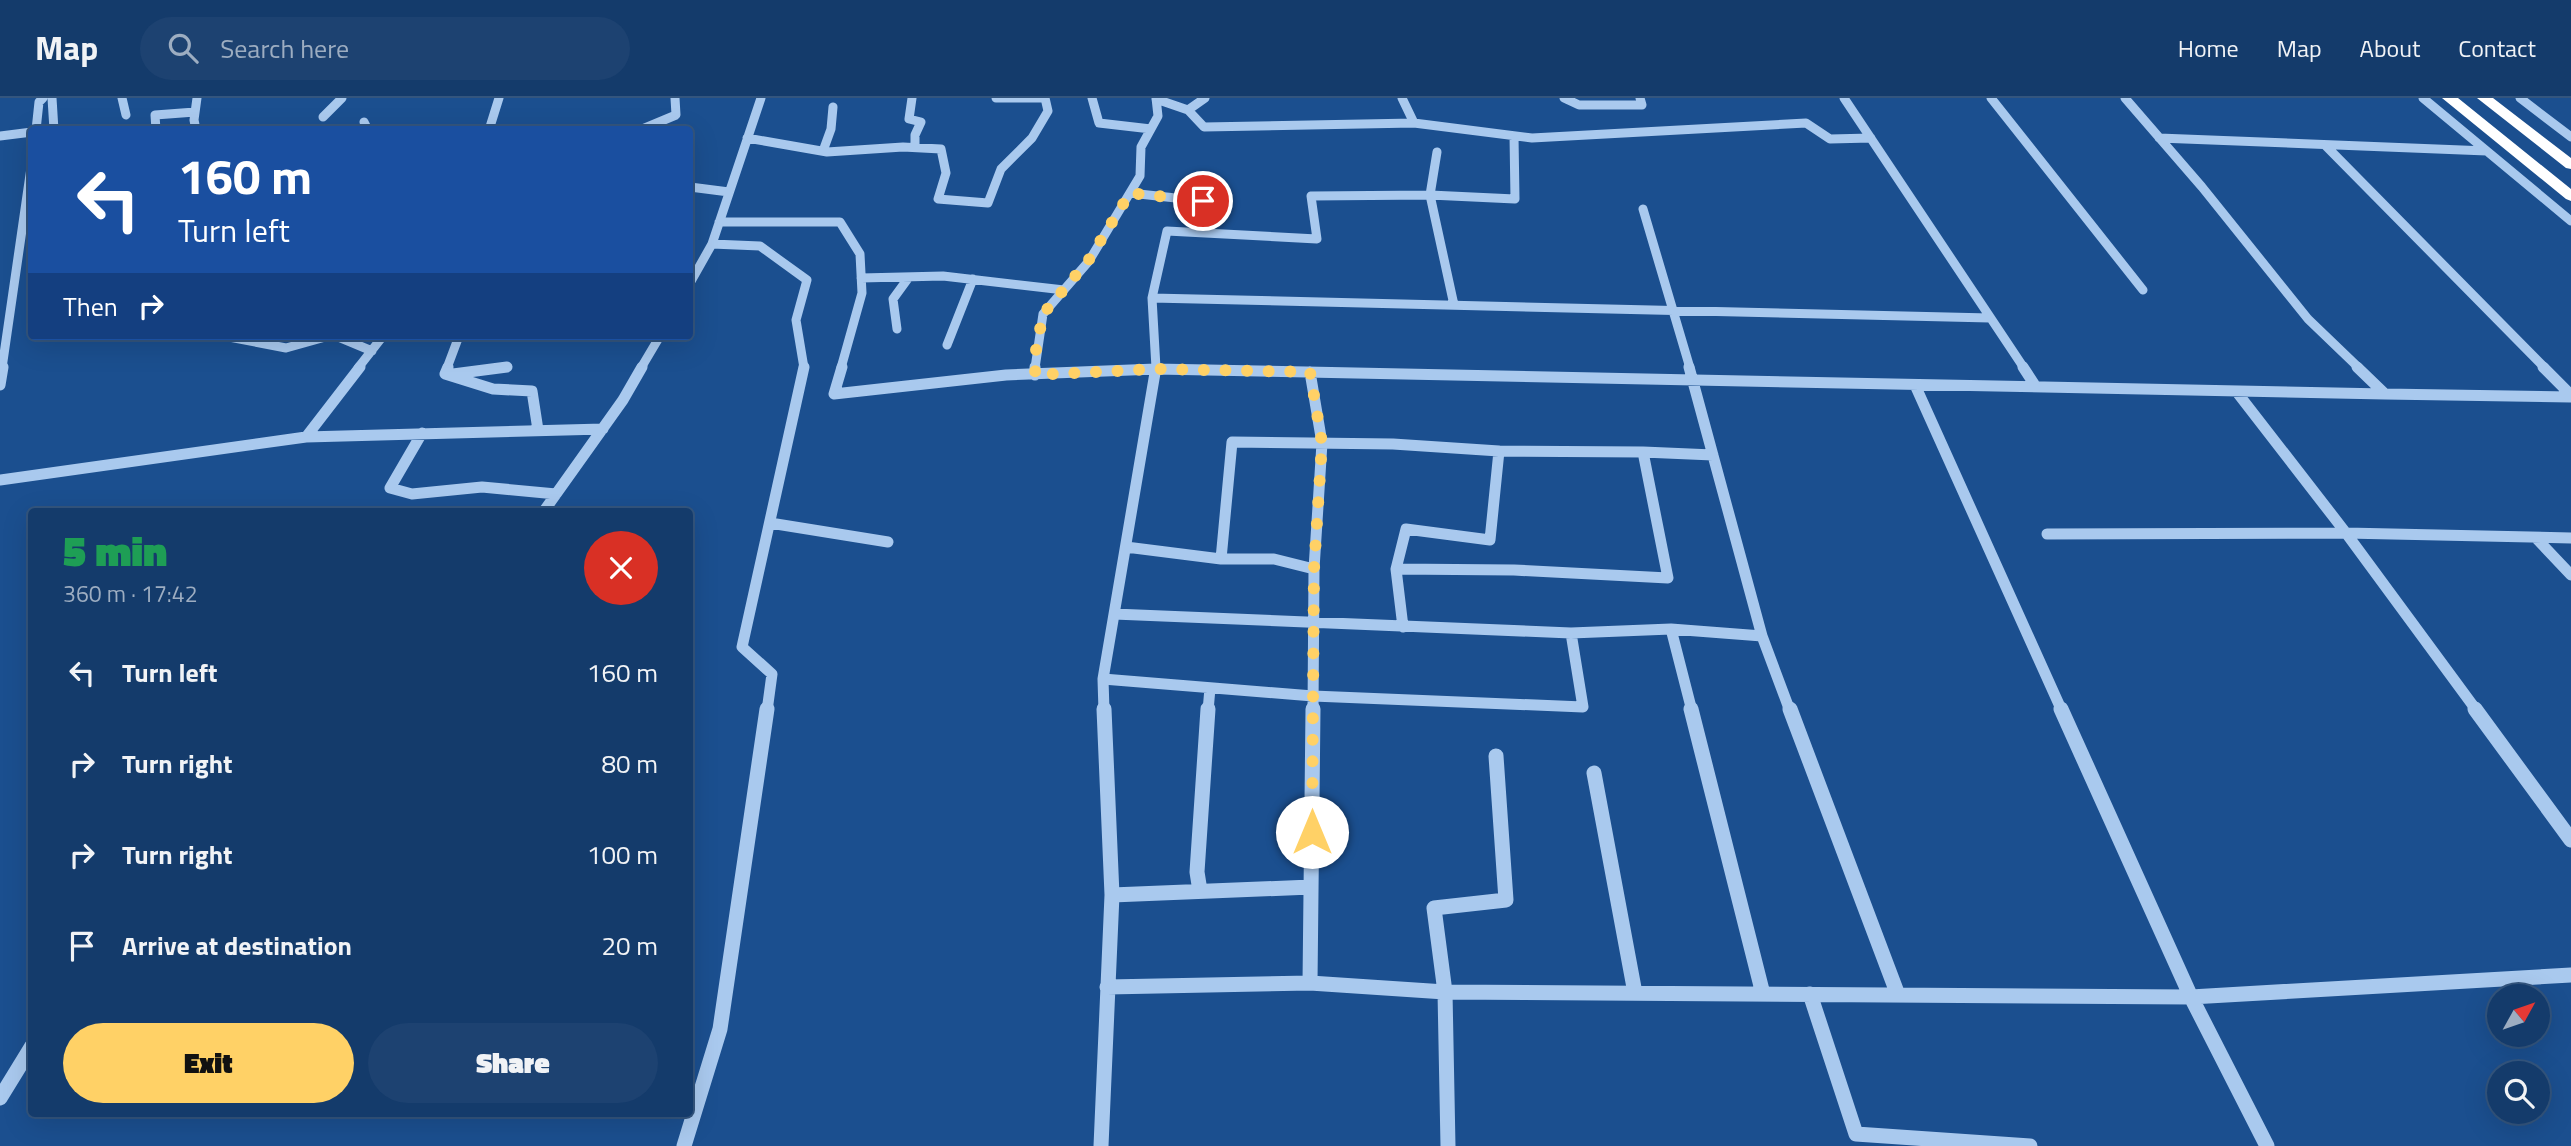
<!DOCTYPE html>
<meta charset="utf-8">
<style>
:root{--surface:#143b6b;--page:#1d4271;--text:#f1f3f6;--muted:#9dadc1;--line:#33557e;--accent:#ffd166}
body{margin:0;font-family:"Titillium Web",sans-serif;background:var(--page);color:var(--text);height:100vh;display:flex;flex-direction:column;font-size:26px;white-space:nowrap}
*{box-sizing:border-box;margin:0}
p{font-size:23px;color:var(--muted)}
.icon{flex:none;width:38px;height:38px;fill:none;stroke:currentColor;stroke-width:2;stroke-linecap:round;stroke-linejoin:round}
.map{position:relative;flex:1;overflow:hidden}
.side{position:absolute;left:28px;top:410px;width:665px;height:609px;display:flex;flex-direction:column;background:var(--surface);border-radius:7px;box-shadow:0 7px 28px #0002,0 0 0 2px var(--line)}
.side>*{flex:none}
.top-card{position:absolute;left:28px;top:28px;width:665px;height:214px;border-radius:7px;box-shadow:0 7px 28px #0002,0 0 0 2px var(--line);background:#1a4fa0;color:#fff;overflow:hidden}
.needle{width:46px;rotate:50deg}
.controls{position:absolute;left:2487px;top:886px;display:grid;gap:14px}
.controls a{display:grid;place-items:center;width:63px;height:63px;border-radius:50%;background:var(--surface);box-shadow:0 7px 28px #0002,0 0 0 2px var(--line);font-size:35px}
.pin{position:absolute;display:grid;place-items:center;width:60px;height:60px;color:#fff;margin:-30px;border:4px solid #fff;border-radius:50%;box-shadow:0 2px 7px #0007}
.me{position:absolute;width:77px;margin:-38px;rotate:0deg;stroke-linejoin:round;filter:drop-shadow(0 0 5px #0008)}
.turn{display:flex;align-items:center;gap:24px;height:147px;padding:0 35px;font-size:32px}
.turn .icon{width:91px;height:91px;stroke-width:2.5}
.turn b{display:block;font-size:49px;line-height:60px}
.then{display:flex;align-items:center;height:66px;padding:0 35px;background:#0003;gap:14px;font-size:26px}
.round{display:grid;place-items:center;flex:none;width:74px;height:74px;border-radius:37px;background:var(--page)}
.head{display:flex;align-items:center;justify-content:space-between;height:119px;padding:0 35px}
h1{font-size:42px;font-weight:800;line-height:52px;color:#1e9e55}
.cta{display:flex;gap:14px;margin-top:auto;padding:14px 35px}
.cta a{flex:1;height:80px;border-radius:42px;background:var(--accent);color:#111;font-size:28px;font-weight:800;line-height:80px;text-align:center}
.cta a+a{background:var(--page);color:var(--text)}
ul{padding:0;list-style:none}
li{display:flex;align-items:center;gap:21px;height:91px;padding:0 35px}
li div{flex:1}
li b{display:block;font-size:26px}
li em{font-style:normal}
header{display:flex;align-items:center;gap:42px;box-sizing:border-box;height:98px;padding:0 35px;background:var(--surface);border-bottom:2px solid var(--line)}
header strong{font-size:33px}
nav{display:flex;gap:38px;margin-inline-start:auto;font-size:24px}
.search{width:490px;height:63px;background:var(--page);display:flex;align-items:center;gap:18px;box-sizing:border-box;padding:0 24px;border-radius:38px;color:var(--muted);font-size:26px}
.map>svg:first-child{display:block}
.lines{fill:none;stroke-linecap:round;stroke-linejoin:round}
.minor-far2{stroke:#a9c9ee;stroke-width:9}
.minor-far1{stroke:#a9c9ee;stroke-width:11}
.minor{stroke:#a9c9ee;stroke-width:15}
.highway{fill:#fff;fill-rule:evenodd}
.route{stroke:#ffd166;stroke-width:12;stroke-dasharray:0 21.6}
</style>
<header>
<strong>Map</strong>
<div class="search"><svg class="icon" aria-label="search" viewBox="0 0 24 24"><circle cx="10" cy="10" r="6"/><path d="M15 15l6 6"/></svg>Search here</div>
<nav><a>Home</a><a>Map</a><a>About</a><a>Contact</a></nav>
</header>
<div class="map">
<svg width="2571" height="1048" viewBox="0 0 2571 1048">
<rect width="100%" height="100%" fill="#1b4f8f"/>
<g class="lines">
<path class="minor-far2" d="M52 0 54 32
M122 0 126 17
M912 0 909 21 921 24 915 37V49
M996 0H1045
M1092 0 1099 25 1151 31
M1205 0 1188 12 1204 29 1414 25 1532 40 1806 25 1830 41 1871 40
M1402 0 1414 25
M1564 0 1579 7H1642L1640 0
M1844 0 2024 270
M1991 0 2143 192
M2125 0 2202 89 2308 221 2359 270
M2423 0 2571 123
M2520 0 2571 39
M1156 1 1188 12
M323 19 342 0
M364 24 368 32
M36 32 39 4 43 0
M156 32 155 17 195 14
M196 32 194 22 197 0
M489 32 499 0
M640 32 676 17 675 0
M0 38 32 34
M747 40 827 54 903 49 941 51 946 75 938 101 988 105 1001 71 1032 40 1048 13 1045 0
M2159 40 2487 53
M2325 47 2545 270
M823 53 831 31 833 9
M1437 54 1430 97 1454 207
M690 89 729 94
M1130 95 1203 103
M1643 111 1690 270
M719 124H840L860 156 862 195 841 270
M712 146 760 148 807 182 796 222 804 270
M861 180 943 178 1064 192
M690 185 712 146 761 0
M1152 200 1990 220
M897 231 893 201 909 179
M224 238 286 250 329 238
M336 238 372 253
M947 247 973 181
M2 270 32 63
M358 270 383 238
M447 270 459 238
M496 270 507 269
M641 270 660 238
M1035 270 1043 216 1089 163 1140 78 1141 49 1158 18 1156 0
M1156 270 1152 200 1167 133 1317 141 1311 98 1430 97 1515 101 1514 38"/>
<path class="minor-far1" d="M448 269 445 276 493 291 532 293 538 332
M842 269 834 296 1006 277 1156 271 2385 296
M1689 269 1762 538 1790 613
M2023 269 2036 289
M2357 269 2385 296 2571 299
M2543 269 2571 297
M453 276 507 269
M1035 277V269
M0 287 3 269
M1915 287 2062 613
M2236 293 2346 435 2477 613
M422 335 390 390 412 396 482 389 556 396
M306 339 603 331
M1499 353 1643 354
M0 382 306 339 360 269
M544 413 623 302 642 269
M770 425 888 444
M2047 436 2346 435 2571 440
M2536 440 2571 477
M1126 449 1221 461 1232 344 1393 346 1499 353 1490 442 1406 431 1396 471 1403 529
M1221 461H1274L1314 471 1322 345 1310 274
M1396 471 1514 472 1668 480 1643 354 1713 357
M1671 531 1762 538
M1571 535 1671 531 1692 613
M1103 581 1313 598 1583 609 1571 535 1114 516
M767 613 772 576 742 549 804 269
M1104 613 1103 581 1156 269
M1208 613 1210 590
M1313 613 1314 471"/>
<path class="minor" d="M1691 611 1763 896
M1790 611 1898 897
M2061 611 2191 899 2267 1048
M2475 611 2571 742
M1594 675 1635 895
M1200 793 1197 774 1208 611
M1112 797 1311 789
M1310 885 1313 611
M1107 889 1310 885 1445 894 2191 899 2571 877
M1810 896 1856 1036 2030 1048
M0 1000 32 948
M684 1048 720 931 767 611
M1101 1048 1112 797 1104 611
M1448 1048 1445 894 1434 810 1506 802 1496 658"/>
<path class="highway" d="M2442 0H2458L2571 91V103L2566 101Z
M2477 0H2493L2571 60V71L2566 70Z"/>
</g>
<g class="lines">
<path class="route" d="M1203 103 1130 95 1088 163 1043 216 1036 252 1035 277 1156 271 1310 274 1322 345 1314 471 1312 734"/>
</g>
</svg>
<div class="controls">
<a><svg class="needle" viewBox="-14 -14 28 28"><path d="M0-13l5 13h-10z" fill="#e53935"/><path d="M0 13l5-13h-10z" fill="#9dadc1"/></svg></a>
<a><svg class="icon" aria-label="search" viewBox="0 0 24 24"><circle cx="10" cy="10" r="6"/><path d="M15 15l6 6"/></svg></a>
</div>
<div class="pin" style="left:1203px;top:103px;background:#d93025"><svg class="icon" aria-label="arrive" viewBox="0 0 24 24"><path d="M6 21V4h12l-3 4 3 4H6"/></svg></div>
<svg class="me" style="left:1312px;top:734px" viewBox="-20 -20 40 40"><circle r="19" fill="#fff"/><path d="M0-13L10 11 0 6-10 11z" fill="#ffd166"/></svg>
<div class="top-card">
<div class="turn"><svg class="icon" aria-label="left" viewBox="0 0 24 24"><path d="M17 20v-9H6M10 6l-5 5 5 5"/></svg><div><b>160 m</b>Turn left</div></div>
<div class="then">Then<svg class="icon" aria-label="right" viewBox="0 0 24 24"><path d="M7 20v-9h11M14 6l5 5-5 5"/></svg></div>
</div>
<section class="side">
<div class="head"><div><h1>5 min</h1><p>360 m · 17:42</p></div><a class="round" style="background:#d93025;color:#fff"><svg class="icon" aria-label="close" viewBox="0 0 24 24"><path d="M6 6l12 12M18 6L6 18"/></svg></a></div>
<ul>
<li><svg class="icon" aria-label="left" viewBox="0 0 24 24"><path d="M17 20v-9H6M10 6l-5 5 5 5"/></svg><div><b>Turn left</b></div><em>160 m</em></li>
<li><svg class="icon" aria-label="right" viewBox="0 0 24 24"><path d="M7 20v-9h11M14 6l5 5-5 5"/></svg><div><b>Turn right</b></div><em>80 m</em></li>
<li><svg class="icon" aria-label="right" viewBox="0 0 24 24"><path d="M7 20v-9h11M14 6l5 5-5 5"/></svg><div><b>Turn right</b></div><em>100 m</em></li>
<li><svg class="icon" aria-label="arrive" viewBox="0 0 24 24"><path d="M6 21V4h12l-3 4 3 4H6"/></svg><div><b>Arrive at destination</b></div><em>20 m</em></li>
</ul>
<div class="cta"><a>Exit</a><a>Share</a></div>
</section>
</div>
